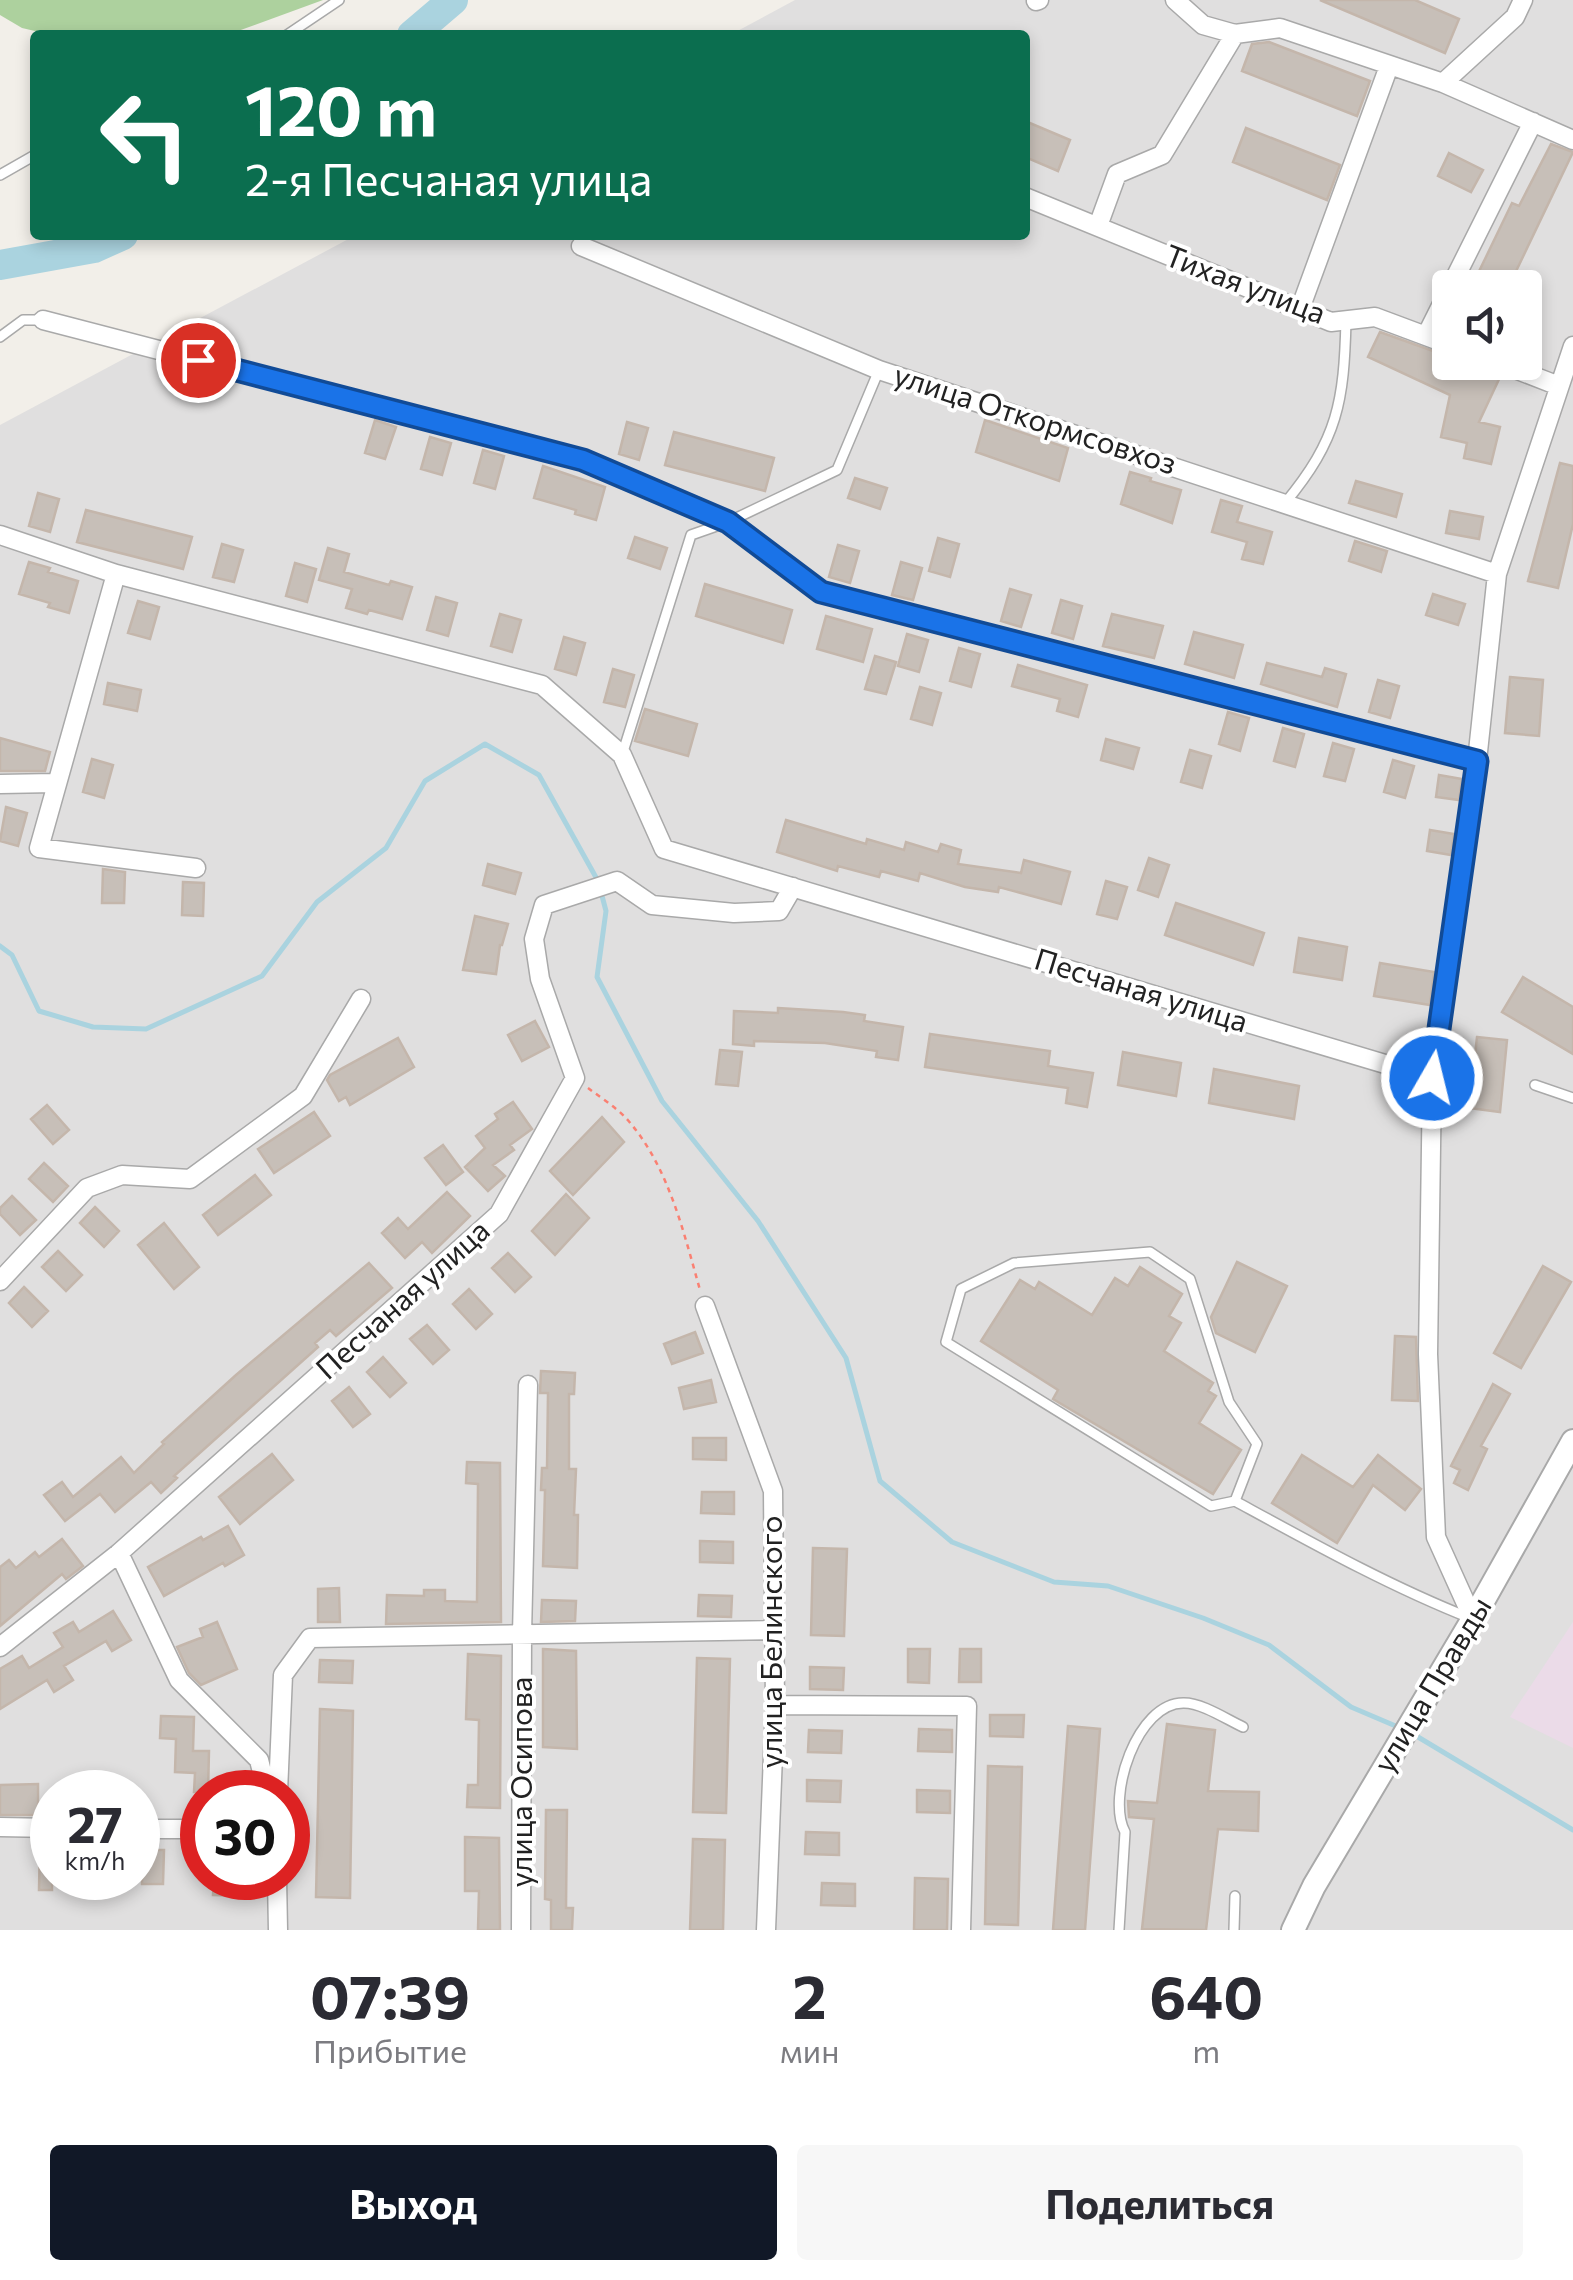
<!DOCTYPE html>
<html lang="ru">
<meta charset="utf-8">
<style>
:root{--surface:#fff;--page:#f7f7f7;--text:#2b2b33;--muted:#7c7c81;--accent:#111827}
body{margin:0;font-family:Commissioner,sans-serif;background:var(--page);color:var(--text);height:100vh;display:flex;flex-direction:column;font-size:38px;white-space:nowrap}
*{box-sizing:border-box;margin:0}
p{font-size:32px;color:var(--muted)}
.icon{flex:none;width:55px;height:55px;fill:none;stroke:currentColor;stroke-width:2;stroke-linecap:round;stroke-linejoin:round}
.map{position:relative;height:1930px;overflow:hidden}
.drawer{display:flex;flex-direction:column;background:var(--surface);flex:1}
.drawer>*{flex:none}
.hud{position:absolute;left:30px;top:30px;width:1000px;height:210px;border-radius:10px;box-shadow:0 5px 15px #0003;background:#0b6e4f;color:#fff;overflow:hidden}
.controls{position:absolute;left:1432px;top:270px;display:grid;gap:20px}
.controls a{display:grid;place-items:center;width:110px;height:110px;border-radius:10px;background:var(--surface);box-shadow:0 5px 15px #0003;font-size:50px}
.speed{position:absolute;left:30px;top:1770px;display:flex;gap:20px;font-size:50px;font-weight:700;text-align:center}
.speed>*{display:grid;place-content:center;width:130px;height:130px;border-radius:50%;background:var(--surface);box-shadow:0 5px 15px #0003;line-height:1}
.speed small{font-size:25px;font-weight:400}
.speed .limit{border:15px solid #d22;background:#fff;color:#111}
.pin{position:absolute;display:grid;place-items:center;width:85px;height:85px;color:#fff;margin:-42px;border:5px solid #fff;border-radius:50%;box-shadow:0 2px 10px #0007}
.me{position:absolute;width:110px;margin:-55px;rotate:8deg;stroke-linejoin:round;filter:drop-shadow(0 0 8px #0008)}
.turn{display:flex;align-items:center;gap:35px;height:210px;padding:0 50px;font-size:45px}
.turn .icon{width:130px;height:130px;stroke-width:2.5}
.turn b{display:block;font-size:70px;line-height:85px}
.eta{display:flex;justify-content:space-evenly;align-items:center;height:170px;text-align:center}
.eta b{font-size:60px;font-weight:700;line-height:70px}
.cta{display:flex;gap:20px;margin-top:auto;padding:20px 50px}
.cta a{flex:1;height:115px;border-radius:10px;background:var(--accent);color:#fff;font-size:40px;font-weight:700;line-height:115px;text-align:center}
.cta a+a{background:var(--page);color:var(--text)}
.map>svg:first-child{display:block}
.residential{fill:#e0dfdf;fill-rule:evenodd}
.industrial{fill:#ebdbe8}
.forest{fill:#add19e}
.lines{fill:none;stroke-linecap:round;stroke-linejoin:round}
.stream{stroke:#aad3df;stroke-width:5}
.river{stroke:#aad3df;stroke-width:30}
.building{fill:#c7bfb8;stroke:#c4b6ab;stroke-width:2.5}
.service-casing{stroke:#a9a9a9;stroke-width:12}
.minor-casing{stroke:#a9a9a9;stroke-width:21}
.tertiary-casing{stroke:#a9a9a9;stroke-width:26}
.path{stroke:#fa8072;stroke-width:2.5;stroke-dasharray:5 5;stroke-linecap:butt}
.service{stroke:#fff;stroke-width:9}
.minor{stroke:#fff;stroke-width:18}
.tertiary{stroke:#fff;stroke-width:22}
.route-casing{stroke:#114b97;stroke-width:25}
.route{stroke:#1a73e8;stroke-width:18}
.labels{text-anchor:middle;stroke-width:8;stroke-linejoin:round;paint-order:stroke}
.street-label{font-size:30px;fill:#222;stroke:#fff}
</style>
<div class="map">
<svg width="1573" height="1930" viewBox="0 0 1573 1930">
<rect width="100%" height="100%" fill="#f2efe9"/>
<path class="residential" d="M795 0H1573V1930H0V425L356 235H1025V35H730ZM1450 288H1525V362H1450ZM52 1792H138V1878H52ZM202 1792H288V1878H202Z"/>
<path class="industrial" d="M1573 1622V1748L1510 1717Z"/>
<path class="forest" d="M0 0H323L227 35H52L22 28 0 15Z"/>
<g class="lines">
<path class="stream" d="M601 892 606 911 597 977 662 1101 758 1221 846 1358 880 1481 952 1542 1054 1582 1108 1586 1203 1618 1269 1645 1351 1707 1398 1727
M0 946 12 955 39 1011 93 1027 146 1029 262 976 317 902 386 848 425 781 485 744 539 775 598 881
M1413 1734 1573 1830"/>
<path class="river" d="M412 35 453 0
M0 265 94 248 123 235"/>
</g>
<path class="building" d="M1320 0H1415L1459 19 1445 53Z
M1269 42 1370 81 1357 116 1242 71 1252 44Z
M1025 121 1070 140 1058 171 1025 157Z
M1246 128 1340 165 1327 200 1233 162Z
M1551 144 1573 152 1508 288H1471L1512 203 1519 206Z
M1449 153 1483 170 1471 192 1438 176Z
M1380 332 1450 357V362H1485L1488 371 1500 377 1479 422 1500 427 1491 464 1464 458 1467 443 1441 437 1450 395 1368 357Z
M375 420 396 427 385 459 365 453Z
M985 420 1068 448 1059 481 976 452Z
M627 422 648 428 639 460 619 454Z
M674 432 774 458 765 491 665 465Z
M430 437 451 443 442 475 421 469Z
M483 450 504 456 495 489 474 483Z
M1560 463 1573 466V524L1558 588 1528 581Z
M543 466 605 487 596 520 575 514 576 510 534 498Z
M1130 472 1151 478 1150 481 1181 490 1172 523 1121 504Z
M855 478 887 488 880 509 848 498Z
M1356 481 1402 494 1396 517 1349 503Z
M38 493 59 499 50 532 29 526Z
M1221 500 1242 506 1237 522 1272 532 1263 564 1242 559 1247 542 1212 532Z
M86 510 192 537 183 569 77 542Z
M1450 511 1483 517 1479 539 1446 533Z
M635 537 667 548 660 569 628 558Z
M938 538 959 544 950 577 929 571Z
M1355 541 1387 551 1381 572 1349 561Z
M222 544 243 550 234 582 213 577Z
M838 545 859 551 850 583 829 577Z
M328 548 349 554 344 572 389 585 391 581 412 587 402 619 369 610 367 614 346 608 352 589 319 580Z
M29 562 50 568 48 572 78 581 69 613 48 607 50 603 19 594Z
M901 562 922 568 913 600 892 595Z
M295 563 316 569 307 602 286 596Z
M705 584 792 610 783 643 696 616Z
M1010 589 1031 595 1021 627 1001 621Z
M1433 594 1465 604 1458 625 1426 615Z
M436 597 457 603 448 636 427 630Z
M1061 600 1082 606 1073 639 1052 633Z
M138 601 159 607 150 639 128 633Z
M500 614 521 620 512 652 491 646Z
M1112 614 1163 626 1154 658 1103 646Z
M826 616 872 629 863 662 817 649Z
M1194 632 1243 645 1234 678 1185 664Z
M907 634 928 640 919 672 898 666Z
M564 637 585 643 576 675 555 669Z
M959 648 980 654 971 687 950 681Z
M875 656 896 662 886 694 865 689Z
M1267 663 1322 677 1325 668 1346 674 1337 707 1261 684Z
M1018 665 1087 685 1078 717 1057 711 1060 699 1012 686Z
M613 669 634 675 625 707 604 702Z
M1510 677 1543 680 1539 736 1505 733Z
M1378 680 1399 686 1390 718 1369 712Z
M108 683 141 690 137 711 104 704Z
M920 687 941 693 932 725 911 719Z
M645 709 697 724 688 756 635 741Z
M1228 712 1249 718 1240 751 1219 744Z
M1283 728 1304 734 1295 767 1274 761Z
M0 738 50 752 45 771H0Z
M1106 739 1139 748 1133 769 1101 760Z
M1333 743 1354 749 1345 781 1324 776Z
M1190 750 1211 756 1202 788 1181 782Z
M92 759 113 765 104 798 83 792Z
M1393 760 1414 766 1405 798 1384 792Z
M1439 775 1462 779 1459 800 1436 797Z
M6 807 27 813 18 846 0 841Z
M786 820 866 844 867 839 904 850 906 842 938 852 941 844 961 850 958 864 1021 873 1024 860 1070 872 1061 904 999 887 998 892 965 887 920 873 918 881 881 871 879 877 838 866 837 871 777 852Z
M1430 830 1454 834 1451 855 1427 851Z
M1149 858 1169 865 1158 897 1138 890Z
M488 864 521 873 515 894 483 885Z
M103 869 125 872 124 903H102Z
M1106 881 1127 887 1117 919 1097 914Z
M183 882 204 883 203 916 182 915Z
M1176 903 1264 933 1253 965 1165 935Z
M475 916 508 924 502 945H500L496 974 463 970Z
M1299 938 1347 947 1342 980 1294 972Z
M1380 963 1434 972 1430 1005 1374 996Z
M1523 977 1573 1007V1054L1502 1012Z
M778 1008 843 1012 865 1015 864 1021 903 1027 898 1060 876 1057 877 1051 825 1043 754 1041V1046L733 1044 734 1011 778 1013Z
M535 1021 549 1047 522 1061 508 1035Z
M930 1034 1050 1051 1048 1066 1093 1073 1087 1107 1066 1103 1068 1088 925 1067Z
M1477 1037 1507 1040 1500 1112 1469 1108Z
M398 1038 414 1067 350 1105 346 1097 339 1101 327 1080 330 1075Z
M720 1050 742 1052 738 1086 716 1084Z
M1123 1052 1181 1063 1176 1096 1118 1085Z
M1214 1069 1299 1086 1294 1119 1209 1103Z
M513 1102 532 1129 510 1145 514 1150 493 1165 505 1176 488 1191 465 1167 485 1148 476 1136 498 1119 495 1114Z
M47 1105 69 1130 53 1144 31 1119Z
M314 1112 330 1136 274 1173 258 1149Z
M602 1117 624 1142 573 1195 550 1171Z
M443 1145 463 1172 446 1185 425 1158Z
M44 1163 68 1186 53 1202 29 1179Z
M255 1175 271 1195 218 1235 203 1215Z
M447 1192 470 1216 432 1253 422 1242 405 1258 382 1233 398 1218 408 1229Z
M566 1194 589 1218 555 1255 532 1231Z
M12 1196 36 1220 20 1235 0 1214V1208Z
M95 1207 119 1231 104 1247 80 1223Z
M164 1223 199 1267 174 1289 138 1245Z
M58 1251 82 1275 66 1291 42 1267Z
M508 1253 531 1277 515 1292 492 1268Z
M1237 1262 1287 1286 1255 1352 1216 1333 1211 1317Z
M369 1263 392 1288 336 1336 330 1330 315 1343 318 1347 174 1476 177 1478 161 1493 151 1482 115 1512 100 1494 65 1521 44 1495 62 1482 73 1497 121 1457 134 1473 164 1444 162 1442 236 1375Z
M1543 1266 1571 1282 1521 1368 1494 1353Z
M1140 1267 1182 1294 1169 1316 1181 1323 1164 1351 1213 1383 1208 1391 1216 1396 1199 1423 1241 1450 1213 1494 1053 1399 1058 1390 981 1341 1020 1280 1035 1289 1039 1282 1092 1315 1115 1278 1128 1286Z
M24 1287 48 1311 32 1327 9 1303Z
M469 1289 492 1314 476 1329 453 1304Z
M427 1325 449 1350 433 1364 410 1339Z
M695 1332 703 1353 672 1364 664 1344Z
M1395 1336 1416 1337 1418 1401 1392 1400Z
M383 1357 406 1383 390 1397 367 1372Z
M541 1371 575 1373 574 1394H569V1469H576L574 1515H578L577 1568 543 1566 545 1490H541L542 1468H547L548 1393H540Z
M711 1380 716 1402 684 1409 679 1388Z
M1493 1384 1510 1394 1481 1446 1487 1449 1468 1490 1454 1483 1460 1470 1451 1466Z
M349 1387 370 1414 353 1427 332 1401Z
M693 1438H726V1460L693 1459Z
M272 1454 293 1480 240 1524 219 1497Z
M1302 1455 1353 1487 1378 1455 1421 1489 1405 1510 1373 1485 1337 1543 1272 1503Z
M467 1462 500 1463 501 1622 386 1624 387 1595 424 1596V1590H445V1601L477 1602 478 1484 466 1483Z
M702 1492H734V1514L701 1513Z
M228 1526 244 1555 225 1566 223 1563 164 1596 148 1567 201 1537 203 1540Z
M62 1539 83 1566 66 1579 62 1574 0 1626V1567L9 1560 16 1568 35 1552 39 1557Z
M700 1541 733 1542V1563L700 1562Z
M813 1548 847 1549 844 1636 811 1635Z
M339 1588 340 1622H318V1589Z
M699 1595 732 1596 731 1617 698 1616Z
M542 1600 576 1601 575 1621 541 1622Z
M113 1611 131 1640 112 1651 106 1641 64 1666 73 1680 54 1692 47 1680 0 1709V1669L22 1656 29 1668 63 1647 54 1633 73 1622 79 1632Z
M217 1622 237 1669 201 1685 189 1673 177 1647 203 1637 200 1629Z
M543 1649 576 1651 577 1749 543 1747Z
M908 1649H930L929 1683 908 1682Z
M960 1649H981V1682H959Z
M468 1654 501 1656 500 1808 467 1807 468 1785H478L479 1720 466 1719Z
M697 1658 730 1659 726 1813 693 1812Z
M320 1660 353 1661 352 1683 319 1682Z
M810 1667 844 1668 843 1690 810 1689Z
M320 1709 353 1711 350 1898 316 1897Z
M990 1715H1024L1023 1737 990 1736Z
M161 1716 194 1717 193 1751H209L208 1792H194L195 1773 175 1772 176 1739 160 1738Z
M1167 1724 1215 1730 1208 1791 1259 1792 1258 1831 1218 1829 1206 1930 1142 1929 1154 1819 1129 1817 1128 1801 1157 1803Z
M1068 1726 1100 1729 1085 1930H1053Z
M919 1729 952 1730V1752L918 1751Z
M809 1730 842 1731 841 1753 808 1752Z
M988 1766 1022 1767 1018 1925 985 1924Z
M807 1780 841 1781 840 1802 807 1801Z
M38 1784V1815H0V1785Z
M917 1790 950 1791V1813L917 1812Z
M546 1810H567L566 1908H573L572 1930H551V1900L545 1899Z
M806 1832 839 1833V1855L805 1854Z
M465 1837 499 1838 500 1930H478L479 1891H465Z
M693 1839 725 1840 723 1930H690Z
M40 1840H52V1890H39Z
M142 1850H164L163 1884H142Z
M214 1878H248L247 1896 213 1895Z
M915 1878 948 1879 947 1930H914Z
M822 1883 855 1884V1906L821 1905Z"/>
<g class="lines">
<defs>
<path id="service" d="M287 35 339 0
M0 175 35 155
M0 337 23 320H43
M1285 503C1338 439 1344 402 1346 320
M622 755 691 535 728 522 837 470 879 370
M1535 1085 1573 1098
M1235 1501 1257 1444 1229 1402 1190 1279 1150 1252 1014 1263 961 1289 946 1342 1211 1506 1235 1501C1312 1543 1389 1586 1470 1618
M1119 1930 1125 1832C1106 1797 1137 1702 1184 1703 1202 1703 1226 1719 1243 1727
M1234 1930 1235 1896"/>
<path id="minor" d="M1036 1 1039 0
M1235 34 1280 28 1443 83 1573 140
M1443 83 1515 17 1523 0
M1025 197 1331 322 1375 317 1450 345
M1098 226 1117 174 1162 155 1235 34 1203 25 1175 0
M581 246 879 370 1497 574
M1450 288 1533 122
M1300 309 1389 66
M43 320 583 460 728 522 821 592 1477 761
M1426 336 1450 288
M1497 362 1559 386
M0 535 116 574 39 848 196 868
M116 574 542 685 622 755 664 849 1432 1078 1477 761 1497 574 1573 346
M0 784 55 783
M1432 1078 1428 1354 1436 1537 1473 1619
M0 1281 87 1188 122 1175 190 1179 303 1096 361 999
M705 1306 773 1491 775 1705 766 1930
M119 1553 179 1680 259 1760 267 1792
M0 1647 119 1553 499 1214 575 1078 540 979 534 939 544 905 617 881 652 905 734 913 779 911 793 887
M775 1705 967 1706 961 1930
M278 1792 283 1675 310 1638 773 1630
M0 1827 52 1828
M138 1829H202
M277 1878 278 1930
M521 1930 522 1634 528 1385"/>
<path id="tertiary" d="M1293 1930 1314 1886 1473 1619 1573 1441"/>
</defs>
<use href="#service" class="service-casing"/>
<use href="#minor" class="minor-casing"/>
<use href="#tertiary" class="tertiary-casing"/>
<path class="path" d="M588 1088C600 1097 614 1106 625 1117 668 1164 683 1230 700 1290"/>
<use href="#service" class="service"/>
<use href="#minor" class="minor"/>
<use href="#tertiary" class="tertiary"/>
</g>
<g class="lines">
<defs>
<path id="route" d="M198 360 583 460 728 522 821 592 1477 761 1432 1078"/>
</defs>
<use href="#route" class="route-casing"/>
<use href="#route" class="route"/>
</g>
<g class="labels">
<g class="street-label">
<text transform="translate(1245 285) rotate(21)" y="10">Тихая улица</text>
<text transform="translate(1035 420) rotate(18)" y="10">улица Откормсовхоз</text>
<text transform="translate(1141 991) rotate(17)" y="10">Песчаная улица</text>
<text transform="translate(403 1300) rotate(-42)" y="10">Песчаная улица</text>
<text transform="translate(772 1642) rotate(-90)" y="10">улица Белинского</text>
<text transform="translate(1433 1685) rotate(-59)" y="10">улица Правды</text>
<text transform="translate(522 1782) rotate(-90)" y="10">улица Осипова</text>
</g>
</g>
</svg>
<div class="controls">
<a><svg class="icon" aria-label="sound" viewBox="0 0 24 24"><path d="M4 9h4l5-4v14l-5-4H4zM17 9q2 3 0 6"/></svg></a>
</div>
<div class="speed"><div>27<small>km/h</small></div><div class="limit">30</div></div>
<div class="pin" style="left:198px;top:360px;background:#d93025"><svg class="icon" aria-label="arrive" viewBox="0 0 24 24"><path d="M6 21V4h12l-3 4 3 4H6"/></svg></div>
<svg class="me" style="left:1432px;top:1078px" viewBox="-20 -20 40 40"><circle r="17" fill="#1a73e8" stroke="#fff" stroke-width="3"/><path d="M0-11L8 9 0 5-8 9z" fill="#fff"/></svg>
<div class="hud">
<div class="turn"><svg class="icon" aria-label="left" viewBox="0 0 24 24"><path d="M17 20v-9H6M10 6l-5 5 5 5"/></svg><div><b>120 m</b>2-я Песчаная улица</div></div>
</div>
</div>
<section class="drawer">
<div class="eta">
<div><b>07:39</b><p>Прибытие</p></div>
<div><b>2</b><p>мин</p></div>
<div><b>640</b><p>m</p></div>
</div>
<div class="cta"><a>Выход</a><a>Поделиться</a></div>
</section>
